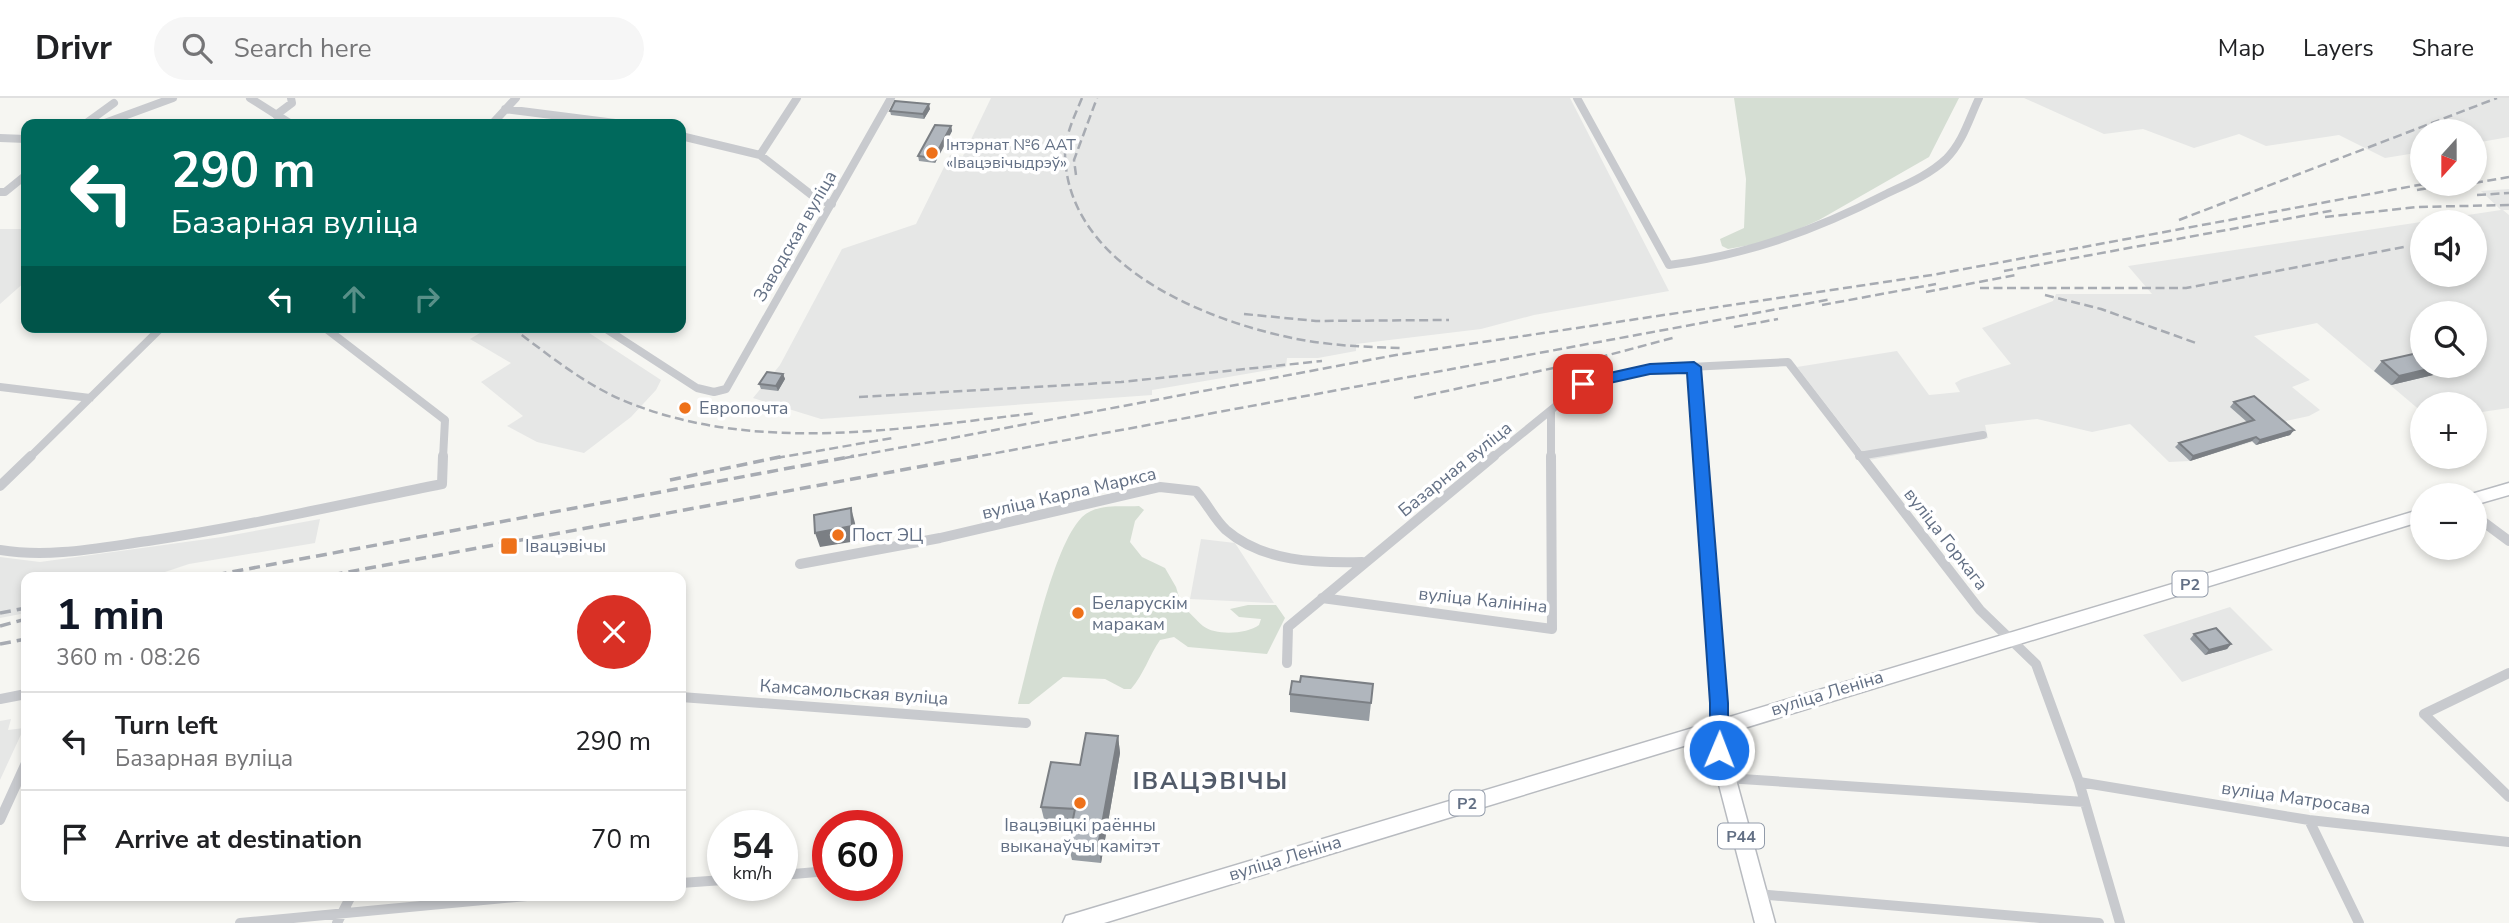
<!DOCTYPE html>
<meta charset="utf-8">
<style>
:root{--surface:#fff;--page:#f6f6f6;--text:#202124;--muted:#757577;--line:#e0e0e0;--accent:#111827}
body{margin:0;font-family:"Nunito Sans",sans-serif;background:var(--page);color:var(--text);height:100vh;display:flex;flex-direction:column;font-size:26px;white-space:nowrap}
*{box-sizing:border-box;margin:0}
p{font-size:23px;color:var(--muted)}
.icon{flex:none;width:38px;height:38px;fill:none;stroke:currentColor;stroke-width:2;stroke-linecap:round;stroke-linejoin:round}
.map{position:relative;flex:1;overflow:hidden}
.details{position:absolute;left:21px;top:474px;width:665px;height:329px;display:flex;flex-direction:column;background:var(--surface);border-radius:14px;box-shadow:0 4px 10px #0003}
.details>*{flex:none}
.top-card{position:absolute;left:21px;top:21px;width:665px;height:214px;border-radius:14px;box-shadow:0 4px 10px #0003;background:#00695c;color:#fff;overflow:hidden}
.needle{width:46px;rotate:201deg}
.tools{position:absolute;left:2410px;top:21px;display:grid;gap:14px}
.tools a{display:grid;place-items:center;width:77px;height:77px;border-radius:50%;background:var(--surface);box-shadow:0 4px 10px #0003;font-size:35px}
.speed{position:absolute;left:707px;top:712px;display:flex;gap:14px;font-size:35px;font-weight:700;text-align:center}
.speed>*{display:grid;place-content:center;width:91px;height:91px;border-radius:50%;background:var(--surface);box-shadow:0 4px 10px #0003;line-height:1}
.speed small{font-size:18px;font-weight:400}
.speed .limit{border:10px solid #d22;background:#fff;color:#111}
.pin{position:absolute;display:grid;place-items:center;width:60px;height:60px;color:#fff;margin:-30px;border-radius:14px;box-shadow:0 4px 10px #0006}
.me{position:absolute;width:77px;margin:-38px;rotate:1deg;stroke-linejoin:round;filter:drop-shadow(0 0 5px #0008)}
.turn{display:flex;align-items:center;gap:24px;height:147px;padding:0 35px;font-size:32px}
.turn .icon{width:91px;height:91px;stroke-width:2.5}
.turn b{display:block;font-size:49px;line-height:60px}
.lanes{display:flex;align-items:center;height:66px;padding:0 35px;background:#0003;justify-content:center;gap:35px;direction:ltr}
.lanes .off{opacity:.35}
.round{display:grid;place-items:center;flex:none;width:74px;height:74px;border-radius:37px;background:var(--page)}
.head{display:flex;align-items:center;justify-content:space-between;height:119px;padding:0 35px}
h1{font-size:42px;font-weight:700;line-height:52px;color:var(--accent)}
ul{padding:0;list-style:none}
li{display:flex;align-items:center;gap:21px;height:98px;padding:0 35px;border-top:2px solid var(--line)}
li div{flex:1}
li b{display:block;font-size:26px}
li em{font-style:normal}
header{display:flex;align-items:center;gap:42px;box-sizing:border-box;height:98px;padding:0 35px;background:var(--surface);border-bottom:2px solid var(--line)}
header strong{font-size:33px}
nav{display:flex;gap:38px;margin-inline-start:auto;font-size:24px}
.search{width:490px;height:63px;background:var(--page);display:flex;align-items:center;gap:18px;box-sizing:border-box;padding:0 24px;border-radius:38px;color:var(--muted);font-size:26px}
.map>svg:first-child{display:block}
.built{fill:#e6e7e6;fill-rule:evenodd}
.green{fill:#d5ded3}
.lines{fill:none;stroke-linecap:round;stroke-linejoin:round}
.primary-casing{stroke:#b8bbc0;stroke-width:3}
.minor-far1{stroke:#c8cace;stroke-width:8}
.minor{stroke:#c8cace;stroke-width:10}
.primary{fill:#fff;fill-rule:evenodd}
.rail-far1{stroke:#a7abb2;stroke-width:2.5;stroke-dasharray:9 4.5;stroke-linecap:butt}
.rail{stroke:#a7abb2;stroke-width:3.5;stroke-dasharray:11 6;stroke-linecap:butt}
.wall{fill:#979da3}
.shaded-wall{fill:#7b7f84}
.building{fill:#b0b6bd;stroke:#7b7f84;stroke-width:2}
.route{fill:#1a73e8;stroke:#114b97;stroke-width:2}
.poi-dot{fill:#ee711a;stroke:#fff;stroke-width:2.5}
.labels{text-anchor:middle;stroke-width:7;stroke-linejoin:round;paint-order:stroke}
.far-poi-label{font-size:16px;fill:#637085;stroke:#fff;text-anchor:start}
.shield{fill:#fff;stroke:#929baa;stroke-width:2}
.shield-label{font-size:16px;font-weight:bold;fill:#637085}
.street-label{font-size:18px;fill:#637085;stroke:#fff}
.poi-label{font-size:18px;fill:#637085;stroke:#fff;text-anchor:start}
.district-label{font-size:24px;font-weight:bold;letter-spacing:2px;fill:#525b6a;stroke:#fff}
</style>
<header>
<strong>Drivr</strong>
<div class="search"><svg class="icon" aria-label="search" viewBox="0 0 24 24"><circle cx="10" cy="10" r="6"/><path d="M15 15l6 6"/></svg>Search here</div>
<nav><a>Map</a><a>Layers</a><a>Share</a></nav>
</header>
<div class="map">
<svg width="2509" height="825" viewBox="0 0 2509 825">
<rect width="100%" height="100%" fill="#f6f6f2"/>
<path class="built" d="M991 0H1570L1669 193 1534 217 1481 231 1356 246V253L1318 260H1287L1286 269 1152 292V297L821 321 753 300 780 267 842 151 916 126 950 57 963 58Z
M2024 0H2509V39L2475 45 2474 33H2422V54L2385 60 2339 37 2266 48 2239 36 2194 50 2143 31 2104 36Z
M2509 91V112H2503L2509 117V310L2475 315 2474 306H2422V314L2317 225 2254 238 2310 282 2292 289 2320 312 2309 318 2277 325 2290 337 2256 347 2252 344 2190 363 2169 364 2130 326 2092 334 2037 321 1985 327 1988 340 1869 362 1797 269 1897 253 1929 297 1960 294 1955 285 1962 281 2011 266 1982 230 2053 203 2056 196H2152L2128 168 2501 112 2481 93ZM2422 124H2474V177H2422ZM2422 215H2474V268H2422Z
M0 131H26V183L0 206Z
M490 229H580L661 282 656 292 631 319 584 355 537 344 507 328 523 318 481 284 511 265 470 241Z
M320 421 315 445 189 466 150 479 26 480V515L0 520V459L40 464 222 439Z
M1201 441 1235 445 1274 505 1190 501Z
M2230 509 2273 552 2182 584 2143 537Z
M11 621 8 632 24 630 0 682V623Z"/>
<path class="green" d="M1734 0H1959L1929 59 1819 122 1772 143 1728 151 1722 148 1720 141 1744 130 1746 81Z
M1139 408 1144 412 1135 423 1130 444 1142 459 1165 470 1176 489 1182 509C1191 515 1195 521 1203 528 1216 538 1247 536 1259 527L1261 521 1239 519 1230 511 1248 507H1276L1285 520 1267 556 1188 549 1174 539 1160 542C1149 558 1144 576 1131 591H1124L1105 581 1063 579 1029 606H1018C1030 561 1052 450 1082 419 1097 405 1121 409 1139 408Z"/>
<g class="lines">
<defs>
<path id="primary" d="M2509 385V397L2474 407V397H2468Z
M2422 411V423L1728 635V652L1775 825H1755L1710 652V640L1104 825H1063L1066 818 1073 816Z"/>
</defs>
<use href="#primary" class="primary-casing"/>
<path class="minor-far1" d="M250 0 291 26
M1577 0 1669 167C1747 157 1816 132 1886 96 1907 86 1929 77 1946 61 1963 44 1969 21 1979 0
M505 11 623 26
M276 17 292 5 291 0
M85 26 114 5
M102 26 173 0
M492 26 516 0
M681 38 760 57 818 102 832 106
M0 40 26 41
M760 57 797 0
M0 94H5L26 77
M324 229 445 322 443 360
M603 229 697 290 714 294 726 291 891 0
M1694 269 1700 360
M0 289 90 300
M1551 313V360
M1859 358 1983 337
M29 360 162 229
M1492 360 1583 286 1650 271 1788 264 1862 360"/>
<path class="minor" d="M1700 358 1719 628
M1861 358 1980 512 2036 566 2079 684 2120 825
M0 388 31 358
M2474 417 2509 443
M0 452C50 460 98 450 148 443 247 428 344 406 442 386L443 358
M800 466 940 440 1160 389 1196 393C1207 405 1214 421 1226 432 1263 464 1316 465 1362 464
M1322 500 1552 531 1551 358
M1287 565 1288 529 1494 358
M2509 575 2424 616 2509 699
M681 599 1026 625
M0 601 26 596
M1726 680 2085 704
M2079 684 2309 722 2509 744
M0 722 26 665
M2309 722 2359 825
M782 777 828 773
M681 785 723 782
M1757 796 2099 825
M240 825 527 798
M337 825 351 798"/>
<use href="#primary" class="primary"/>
<path class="rail-far1" d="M1082 0C1075 17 1065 37 1065 56 1067 163 1194 218 1283 238 1321 247 1361 249 1400 250
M1076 77 1074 62 1097 0
M2474 85 2509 79
M2417 92 2451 86
M2441 92 2472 86
M2477 97 2509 95
M2325 119 2417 109 2509 107
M2179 122 2497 0
M2004 173 2335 112
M1980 190H2186L2404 149
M1926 194 2016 177
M2045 197 2101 211 2196 245
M1822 207 1936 186
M1244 216 1316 223 1449 222
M511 229C549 257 587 289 632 306 761 356 904 330 1037 315
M1734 229 1778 221
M859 299 1121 284 1322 263
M1414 300 1586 263 1676 239
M776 360 893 340
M845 360 1396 257 1932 177 2424 86
M969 360 1832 201"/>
<path class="rail" d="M670 382 784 358
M199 480 854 358
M315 480 978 358
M0 515 26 510
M0 528 26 521
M0 546 26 541"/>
</g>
<path class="wall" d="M930 11 924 21 891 17 890 13Z
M951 28 952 33 935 65 919 63 918 58Z
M2382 263 2422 268H2455L2450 273 2391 287 2374 273Z
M783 276 785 281 778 293 761 291 759 286Z
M2234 304 2294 332 2290 337 2256 347 2252 343 2190 363 2175 349 2179 345 2247 324 2230 309Z
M2194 536 2231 546 2227 551 2205 557 2190 541Z
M1300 584 1373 586 1369 623 1290 614V596Z
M1118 638 1120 655 1101 765 1072 762 1068 746 1072 728 1045 725 1041 709Z"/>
<path class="shaded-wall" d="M929 6 930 11 924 21 923 16Z
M951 28 952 33 935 65 934 60Z
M2441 268H2455L2450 273 2391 287 2399 278Z
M783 276 785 281 778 293 776 288Z
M2294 332 2290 337 2256 347 2260 342Z
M2256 339 2252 343 2190 363 2193 358Z
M851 410 855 425 857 443 820 449 815 435Z
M2231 546 2227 551 2205 557 2209 552Z
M1118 638 1120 655 1101 765 1098 748Z"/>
<path class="building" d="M895 3 929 6 923 16 890 13Z
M935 27 951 28 934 60 918 58Z
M2422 254V268H2441L2399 278 2382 263Z
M767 274 783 276 776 288 759 286Z
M2254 298 2294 332 2260 342 2256 339 2193 358 2179 345 2254 322 2234 304Z
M851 410 852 428 815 435 814 417Z
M2216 530 2231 546 2209 552 2194 536Z
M1301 578 1373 586 1371 605 1290 596 1292 583 1300 584Z
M1086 635 1118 638 1098 748 1068 746 1075 711 1041 709 1051 664 1080 667Z"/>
<path class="route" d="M1694 264 1701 269 1728 605V652L1725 657H1713L1710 652V605L1687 275 1650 276 1583 291 1576 286 1583 281 1650 266Z"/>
<g class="poi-dot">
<circle cx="932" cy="55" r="7"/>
<circle cx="685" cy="310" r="7"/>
<circle cx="838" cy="437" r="7"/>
<rect x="500" y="439" width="18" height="18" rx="3.5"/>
<circle cx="1078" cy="515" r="7"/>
<circle cx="1080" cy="705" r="7"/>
</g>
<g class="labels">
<g class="far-poi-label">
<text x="946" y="52">Інтэрнат №6 ААТ<tspan x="946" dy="18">«Івацэвічыдрэў»</tspan></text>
</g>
<g class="shield">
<rect x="2172.5" y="473.5" width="35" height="25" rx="5"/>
<rect x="1449.5" y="692.5" width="35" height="25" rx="5"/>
<rect x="1718" y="725.5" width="46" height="25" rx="5"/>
</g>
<g class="shield-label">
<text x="2190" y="492">Р2</text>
<text x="1467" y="711">Р2</text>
<text x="1741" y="744">Р44</text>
</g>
<g class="street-label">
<text transform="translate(795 138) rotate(-60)" y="6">Заводская вуліца</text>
<text transform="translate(1455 371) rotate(-39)" y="6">Базарная вуліца</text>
<text transform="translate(1069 395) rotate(-13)" y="6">вуліца Карла Маркса</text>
<text transform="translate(1946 441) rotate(52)" y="6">вуліца Горкага</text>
<text transform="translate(1483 502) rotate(6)" y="6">вуліца Калініна</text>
<text transform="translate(854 594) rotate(4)" y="6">Камсамольская вуліца</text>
<text transform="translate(1827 595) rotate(-17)" y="6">вуліца Леніна</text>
<text transform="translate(2296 700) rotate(8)" y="6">вуліца Матросава</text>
<text transform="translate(1285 760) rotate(-17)" y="6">вуліца Леніна</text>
</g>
<g class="poi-label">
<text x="699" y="316">Европочта</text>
<text x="852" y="443">Пост ЭЦ</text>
<text x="525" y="454">Івацэвічы</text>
<text x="1092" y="511">Беларускім<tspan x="1092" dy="21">маракам</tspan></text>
<text x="1080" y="733" text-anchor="middle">Івацэвіцкі раённы<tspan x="1080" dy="21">выканаўчы камітэт</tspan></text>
</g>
<g class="district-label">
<text x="1211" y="691">ІВАЦЭВІЧЫ</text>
</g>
</g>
</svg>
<div class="tools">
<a><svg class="needle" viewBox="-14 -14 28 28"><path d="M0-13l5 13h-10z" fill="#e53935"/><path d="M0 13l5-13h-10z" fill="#757577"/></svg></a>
<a><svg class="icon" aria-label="sound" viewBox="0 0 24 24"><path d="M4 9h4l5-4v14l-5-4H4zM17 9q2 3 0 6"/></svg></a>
<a><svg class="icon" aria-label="search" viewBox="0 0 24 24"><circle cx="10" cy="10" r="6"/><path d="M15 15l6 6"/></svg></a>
<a>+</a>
<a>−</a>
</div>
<div class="speed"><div>54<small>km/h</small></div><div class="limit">60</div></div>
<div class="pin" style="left:1583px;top:286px;background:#d93025"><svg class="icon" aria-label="arrive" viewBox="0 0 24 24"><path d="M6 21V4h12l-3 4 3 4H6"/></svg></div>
<svg class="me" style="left:1719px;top:652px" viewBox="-20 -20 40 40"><circle r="17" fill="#1a73e8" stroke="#fff" stroke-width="3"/><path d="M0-11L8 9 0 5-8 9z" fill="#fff"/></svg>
<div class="top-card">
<div class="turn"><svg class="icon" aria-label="left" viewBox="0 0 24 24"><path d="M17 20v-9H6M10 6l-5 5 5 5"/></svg><div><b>290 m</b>Базарная вуліца</div></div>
<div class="lanes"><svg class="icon" aria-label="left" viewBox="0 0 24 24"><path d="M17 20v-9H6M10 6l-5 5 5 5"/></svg><svg class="icon off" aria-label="ahead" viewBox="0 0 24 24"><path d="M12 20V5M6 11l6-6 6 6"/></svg><svg class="icon off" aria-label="right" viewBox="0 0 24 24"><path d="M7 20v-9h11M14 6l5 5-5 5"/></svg></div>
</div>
<section class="details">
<div class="head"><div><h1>1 min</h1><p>360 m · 08:26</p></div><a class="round" style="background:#d93025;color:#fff"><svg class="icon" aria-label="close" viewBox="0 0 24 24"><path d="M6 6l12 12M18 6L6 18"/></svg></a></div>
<ul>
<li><svg class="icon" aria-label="left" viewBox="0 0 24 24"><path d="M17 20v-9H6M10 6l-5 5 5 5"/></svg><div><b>Turn left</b><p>Базарная вуліца</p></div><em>290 m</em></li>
<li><svg class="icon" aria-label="arrive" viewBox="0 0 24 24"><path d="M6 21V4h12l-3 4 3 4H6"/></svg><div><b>Arrive at destination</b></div><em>70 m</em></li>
</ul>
</section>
</div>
